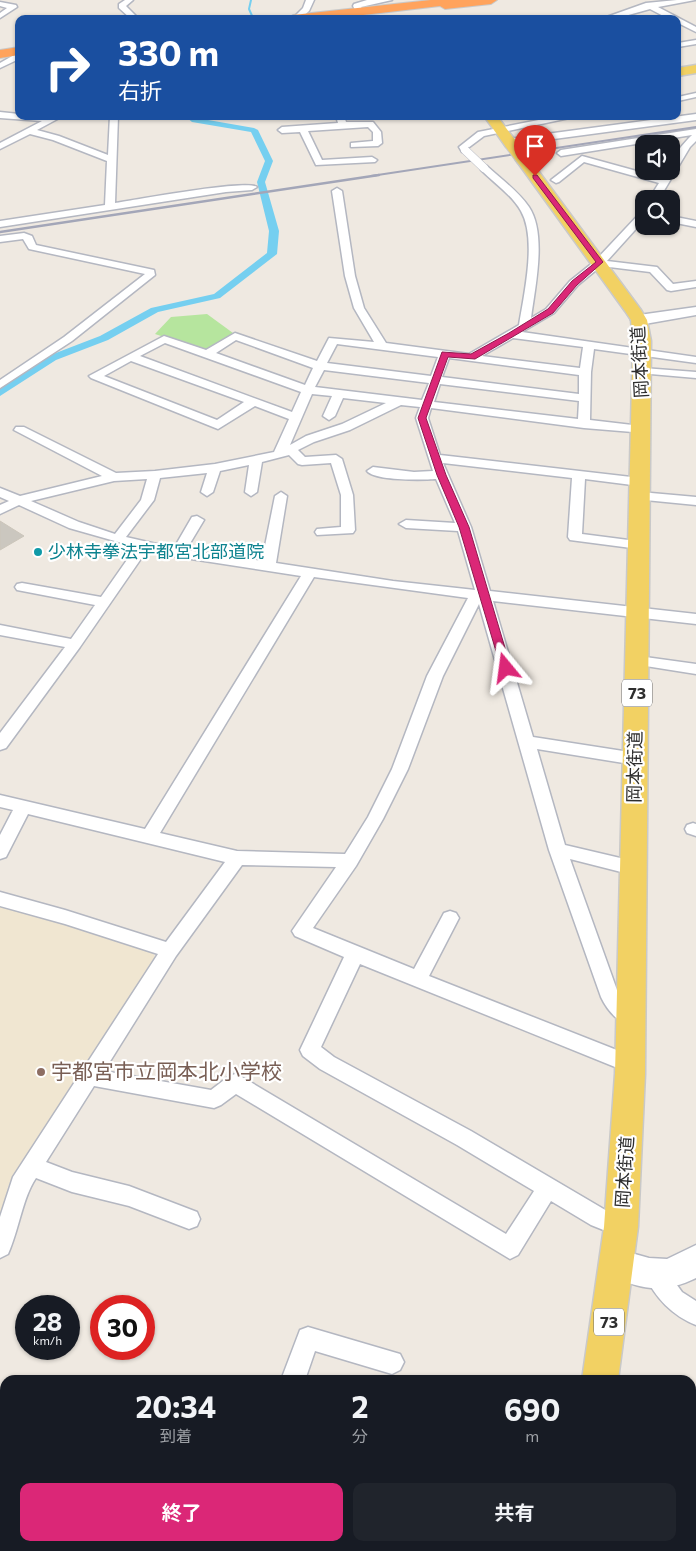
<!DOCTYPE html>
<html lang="ja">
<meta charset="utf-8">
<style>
:root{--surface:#171b24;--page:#20242c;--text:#f1f3f6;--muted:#9ea1a6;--accent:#db2777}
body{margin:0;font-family:Commissioner,"Noto Sans JP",sans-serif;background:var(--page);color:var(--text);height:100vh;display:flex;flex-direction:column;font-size:19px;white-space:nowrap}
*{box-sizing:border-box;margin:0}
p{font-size:16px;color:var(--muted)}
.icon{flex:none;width:28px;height:28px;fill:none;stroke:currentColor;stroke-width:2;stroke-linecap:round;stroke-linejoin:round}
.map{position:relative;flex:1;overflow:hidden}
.details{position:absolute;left:0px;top:1375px;width:696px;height:176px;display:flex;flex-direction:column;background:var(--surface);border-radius:15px 15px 0 0;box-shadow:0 1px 4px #0004}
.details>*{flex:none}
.guide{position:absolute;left:15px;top:15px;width:666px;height:105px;border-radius:10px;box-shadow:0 1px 4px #0004;background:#1a4fa0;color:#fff;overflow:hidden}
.tools{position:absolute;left:635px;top:135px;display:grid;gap:10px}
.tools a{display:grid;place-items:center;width:45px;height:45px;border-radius:10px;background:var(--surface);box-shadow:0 1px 4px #0004;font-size:25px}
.speed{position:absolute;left:15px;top:1295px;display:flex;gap:10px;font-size:25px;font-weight:700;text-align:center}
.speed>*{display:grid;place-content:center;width:65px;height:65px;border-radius:50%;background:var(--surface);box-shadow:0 1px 4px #0004;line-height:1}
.speed small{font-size:12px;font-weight:400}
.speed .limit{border:8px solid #d22;background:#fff;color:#111}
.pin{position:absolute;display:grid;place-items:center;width:42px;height:42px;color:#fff;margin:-51px -21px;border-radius:50% 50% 50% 0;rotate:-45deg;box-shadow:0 0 5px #0007}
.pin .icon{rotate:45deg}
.me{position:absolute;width:55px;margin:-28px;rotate:344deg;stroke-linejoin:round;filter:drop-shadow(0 0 4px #0008)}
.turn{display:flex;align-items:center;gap:18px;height:105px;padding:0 20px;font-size:22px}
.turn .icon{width:65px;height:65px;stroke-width:2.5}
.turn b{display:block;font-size:35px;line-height:42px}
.eta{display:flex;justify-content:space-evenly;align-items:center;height:85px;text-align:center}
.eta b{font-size:30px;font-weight:700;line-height:35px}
.button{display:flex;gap:10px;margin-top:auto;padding:10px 20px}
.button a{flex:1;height:58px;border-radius:10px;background:var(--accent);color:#fff;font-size:20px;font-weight:700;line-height:58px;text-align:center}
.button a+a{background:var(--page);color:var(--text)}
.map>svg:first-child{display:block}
.education{fill:#f0e6d1}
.green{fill:#b6e59e}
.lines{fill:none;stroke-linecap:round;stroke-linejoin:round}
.stream{stroke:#75cff0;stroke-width:2}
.canal{fill:#75cff0;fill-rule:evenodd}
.building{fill:#cbc7bf;stroke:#cbc5ba}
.street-casing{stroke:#b4b7c1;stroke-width:3}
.secondary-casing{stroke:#b4b7c1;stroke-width:3}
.primary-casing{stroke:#c9c9c9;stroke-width:3}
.highway-casing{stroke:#c9c9c9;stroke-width:2}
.street{fill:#fff;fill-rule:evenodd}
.secondary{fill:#fff;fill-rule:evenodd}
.primary{fill:#f2d163;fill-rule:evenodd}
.highway{fill:#ffa35c;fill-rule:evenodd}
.rail-far1{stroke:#a3a6b8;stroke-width:2}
.rail{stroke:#a3a6b8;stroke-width:2.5}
.street-bridge-casing{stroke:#b4b7c1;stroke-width:9;stroke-linecap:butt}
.primary-bridge-casing{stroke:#c9c9c9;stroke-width:14;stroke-linecap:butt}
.street-bridge{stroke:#fff;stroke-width:8}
.primary-bridge{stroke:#f2d163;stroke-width:12}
.route{fill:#db2777;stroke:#8e194d}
.culture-dot{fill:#0f9aa8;stroke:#fff;stroke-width:2}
.education-dot{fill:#8d6e63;stroke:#fff;stroke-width:2}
.labels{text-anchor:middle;stroke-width:4.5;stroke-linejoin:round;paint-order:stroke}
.shield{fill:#fff;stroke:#6d6d6d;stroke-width:1}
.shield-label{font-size:16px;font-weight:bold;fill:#2e2e2e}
.street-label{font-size:18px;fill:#2e2e2e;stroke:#fff}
.culture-label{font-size:18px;fill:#0d838f;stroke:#fff;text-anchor:start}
.near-education-label{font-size:21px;fill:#785e54;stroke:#fff;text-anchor:start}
</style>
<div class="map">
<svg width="696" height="1551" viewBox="0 0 696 1551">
<rect width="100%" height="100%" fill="#efe9e1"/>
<path class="education" d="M0 906 152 950 155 958 8 1186 0 1225Z"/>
<path class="green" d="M207 314 233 333 207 351 155 334 171 317Z"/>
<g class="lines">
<path class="stream" d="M251 0 249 9 253 18"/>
<path class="canal" d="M185 116 254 128 258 130 273 161 265 182 279 231 277 254 220 298 158 312 108 340 56 360 0 396V388L48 356 100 336 151 308 214 294 267 253 269 231 257 182 265 161 251 132 192 122Z"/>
</g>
<path class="building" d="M0 521 24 536 0 550Z"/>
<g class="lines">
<defs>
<path id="street" d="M125 0H133L126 6 139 19H131L119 8V4Z
M306 0H314L309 11 300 19H292L303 8Z
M367 0H392L361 7 364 11 357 13 353 6 354 4Z
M677 0H695L658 7 696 27V32L678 23V19H669L650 9 614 19H601L646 3Z
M0 2 16 5 17 7 0 18V13L7 8 0 6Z
M696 40V44L678 47V43Z
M14 55H19V59L0 68V63Z
M696 93V97L678 101V97Z
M0 112 19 114V116H63L37 130 59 136 108 155 110 116H118L115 203C135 200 247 179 257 187L252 190 226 192 0 227V221L105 205 107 161 53 140 30 134 0 149V143L42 121 0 118Z
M696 114V120L509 145 505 142 509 139Z
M336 116H344L346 122H373L381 132 382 143 378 146 351 147V143L373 141V132L368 127 308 131 322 160 372 157 377 160 375 162 316 165 300 132 282 133 278 130 282 127 338 123Z
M559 116H579L484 136 468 148V152H462L459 147 478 132Z
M696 129V141L690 147 659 199H649L659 183 584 162 559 182 556 183 551 180 582 156 662 178 667 171H671C671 157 682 145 692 135L561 156 557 153 561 150Z
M484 165 487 166C501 179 518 191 529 207 547 234 535 287 531 318L546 309 570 281 595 261 641 212 644 211V220L607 261 657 267 673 284 696 281V287L671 291 667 290 650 272 601 266 578 285 554 313 522 332 696 357V363L594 349 591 372 590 420 641 426 645 427 647 430 645 433 584 428 431 408 428 418 440 455 640 478 646 482 640 486 585 479 582 534 644 542 646 545 639 549 570 540 568 537 572 478 443 463 471 527 490 591 696 614V624L493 601 533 737 636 753 642 755 644 759 642 763 636 765 537 749 565 845 633 861 639 863 642 868 639 873 633 875 570 859 618 993 638 1013 641 1019 638 1025C623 1030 607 1010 601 997L549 850 479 604 443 676 408 769 383 819 356 866 313 928 414 969 444 913 450 911 456 913 459 918 429 976 637 1058 640 1064 637 1070 630 1073 360 964 321 1047 334 1057 471 1131 607 1211 629 1220 632 1227 629 1234 621 1237 591 1225 551 1201 518 1255 510 1259 236 1094 221 1105 214 1108 94 1086 46 1162 72 1172 129 1186 197 1212 200 1219 197 1226 189 1229 129 1206 72 1192 36 1178C22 1199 19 1230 8 1254L0 1258V1217L13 1177 158 954 65 924 0 906V892L65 910 166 942 225 862 28 814 6 857 0 859V835L13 810 0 807V795L145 829 301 576 178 557 147 550 80 647 6 748 0 750V733L65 647 0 635V625L71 639 95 605 17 590 15 587 17 584 22 583 101 597 136 547 69 528 19 505 0 514V505L9 501 0 497V488L20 496 102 476 14 430 16 427H24L116 473 155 471 215 464 274 452 289 419 255 406 218 429 91 378 89 376 164 336 206 350 235 333 317 361 329 338 374 342 354 308 345 276 332 191 337 188 342 191 355 276 364 308 386 343 469 354 519 325C524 294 537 239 521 211 512 195 494 183 481 170V166ZM513 338 583 347 580 368 482 356ZM236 340 313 368 305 385 216 353ZM165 343 301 392 292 412 140 356ZM337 344 438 357 431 376 327 363ZM449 358 579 375V394L442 377ZM131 361 244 402 217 420 104 376ZM324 370 429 383 422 400 315 387ZM440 384 579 401 578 419 434 402ZM312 394 332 396 323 416 329 420 335 416 343 398 386 403 342 424 306 436 290 445ZM401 405 420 407 416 418 433 471 414 472 373 467 367 471C375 481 423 480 436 479L455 523 406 520 399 524 406 528 458 531 475 590 393 581 276 563 287 496 281 492 275 496 262 561 186 550 204 520 197 516 192 517 174 548 126 537 154 500 160 478 207 473 201 492 207 496 213 492 220 471 249 465 245 492 251 496 257 492 262 462 289 455 298 464 302 465 331 463 341 495V527L317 529 315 532 317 535 353 533 355 530 353 495 342 459 336 455 305 457 298 450 314 442 350 430ZM147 479 141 500 115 534 79 522 31 501 114 481ZM314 577 468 598 427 676 392 769 368 817 345 854 237 851 160 833ZM242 865 336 867 292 931 295 936 344 957 300 1050 303 1056 320 1069 457 1145 534 1191 506 1234 242 1077 235 1074 228 1077 211 1090 104 1071 176 956Z
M671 216 696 221V227L671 222Z
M24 233 32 236 36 245 154 270 155 275 72 341 0 388V380L64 337 145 274 29 249 23 239 0 242V236Z
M643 368 696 372V378L639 373 637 371Z
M640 492 696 497V505L635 499 634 496Z
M638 656 696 664V674L633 664 631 661 633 658Z
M693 823 696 824V836L687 833 685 829 687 825Z
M656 1264 664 1267 682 1292 696 1301V1325C673 1316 655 1298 645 1275L648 1267Z
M308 1327 400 1354 404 1362 400 1370 392 1374 315 1351 305 1380H281L300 1330Z
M0 1400 5 1401V1425L0 1424Z
M448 1546H489L491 1551H450Z"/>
<path id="secondary" d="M696 307V315L639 325 634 323 631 320 634 317 639 315Z
M696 1245V1278C661 1295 641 1289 606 1274L602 1264 606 1254 617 1249 649 1258 667 1259Z"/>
<path id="primary" d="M696 65V73L678 76V68Z
M484 116H497L518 144 516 147H506Z
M523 156 528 157 641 310 647 320 651 341 645 1074 638 1227 618 1380H582L604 1227 615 1074 633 341 631 320 625 311 516 160Z
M548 1546H587V1551H547Z"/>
<path id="highway" d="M431 0H497L491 4 445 9 440 6 329 19H287L293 15Z
M19 47V55L0 58V50Z"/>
</defs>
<use href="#street" class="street-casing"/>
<use href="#secondary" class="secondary-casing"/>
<use href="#primary" class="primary-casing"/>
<use href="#highway" class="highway-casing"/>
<use href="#street" class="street"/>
<use href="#secondary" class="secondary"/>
<use href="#primary" class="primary"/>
<use href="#highway" class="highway"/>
<path class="rail-far1" d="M371 176 696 127"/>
<path class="rail" d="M0 232 379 175"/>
<defs>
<path id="street-bridge" d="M465 150 484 168"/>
<path id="primary-bridge" d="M511 144 523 160"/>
</defs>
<use href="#street-bridge" class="street-bridge-casing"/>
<use href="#primary-bridge" class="primary-bridge-casing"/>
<use href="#street-bridge" class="street-bridge"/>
<use href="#primary-bridge" class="primary-bridge"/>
</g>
<path class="route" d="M533 175H537L603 262 577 285 553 313 475 359 448 357 426 418 446 475 469 527 511 668 506 672 501 668 459 527 437 475 418 418 442 352 471 354 509 333 548 309 572 281 596 262 533 178Z"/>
<circle class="culture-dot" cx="38" cy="552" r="5"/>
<circle class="education-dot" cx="41" cy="1072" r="5"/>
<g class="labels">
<g class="shield">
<rect x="622" y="679.5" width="30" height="27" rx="4"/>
<rect x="594" y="1308.5" width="30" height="27" rx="4"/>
</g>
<g class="shield-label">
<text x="637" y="699">73</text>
<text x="609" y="1328">73</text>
</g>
<g class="street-label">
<text transform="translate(640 362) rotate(-93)" y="6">岡本街道</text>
<text transform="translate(635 767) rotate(-89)" y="6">岡本街道</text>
<text transform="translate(625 1172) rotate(-86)" y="6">岡本街道</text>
</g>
<g class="culture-label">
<text x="48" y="558">少林寺拳法宇都宮北部道院</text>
</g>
<g class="near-education-label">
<text x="51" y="1079">宇都宮市立岡本北小学校</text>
</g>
</g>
</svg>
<div class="tools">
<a><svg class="icon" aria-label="sound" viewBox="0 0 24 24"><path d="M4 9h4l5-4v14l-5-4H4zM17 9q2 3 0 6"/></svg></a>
<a><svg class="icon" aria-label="search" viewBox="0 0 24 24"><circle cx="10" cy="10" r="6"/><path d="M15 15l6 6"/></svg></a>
</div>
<div class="speed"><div>28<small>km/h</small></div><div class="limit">30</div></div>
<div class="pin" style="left:535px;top:176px;background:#d93025"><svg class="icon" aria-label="arrive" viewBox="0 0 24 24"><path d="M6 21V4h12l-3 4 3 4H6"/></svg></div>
<svg class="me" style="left:506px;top:668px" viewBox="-20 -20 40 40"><path d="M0-17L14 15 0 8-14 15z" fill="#db2777" stroke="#fff" stroke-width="4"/></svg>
<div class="guide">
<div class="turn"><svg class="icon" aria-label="right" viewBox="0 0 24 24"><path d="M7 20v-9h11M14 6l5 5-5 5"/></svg><div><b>330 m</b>右折</div></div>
</div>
<section class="details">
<div class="eta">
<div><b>20:34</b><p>到着</p></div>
<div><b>2</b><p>分</p></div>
<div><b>690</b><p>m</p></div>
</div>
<div class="button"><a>終了</a><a>共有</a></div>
</section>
</div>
